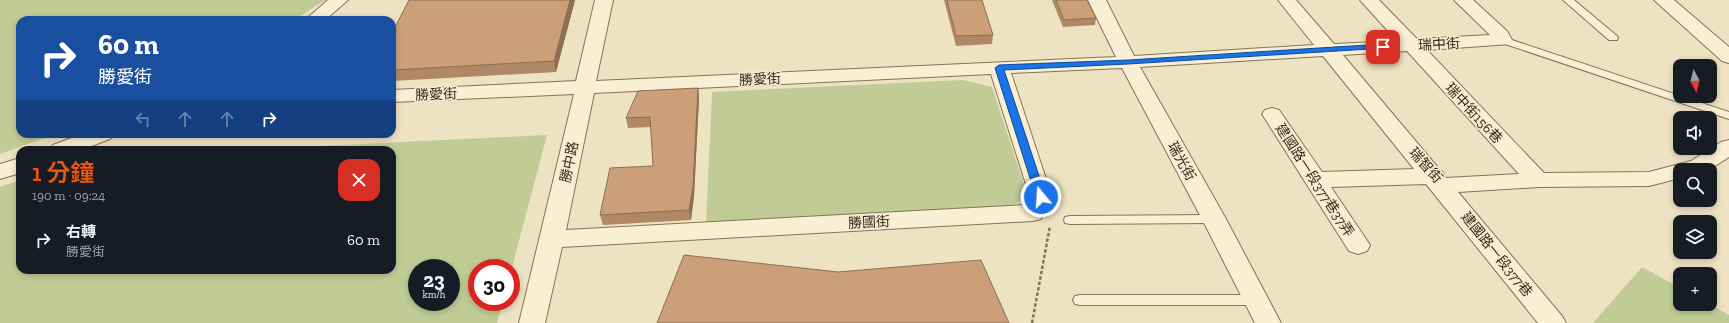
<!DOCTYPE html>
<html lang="zh-TW">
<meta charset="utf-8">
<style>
:root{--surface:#171b24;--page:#242831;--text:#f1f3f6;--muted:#9ea1a6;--accent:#ea580c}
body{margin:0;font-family:"Zilla Slab","Noto Sans TC",serif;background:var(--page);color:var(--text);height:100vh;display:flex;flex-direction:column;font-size:15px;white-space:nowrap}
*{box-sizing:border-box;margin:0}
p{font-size:13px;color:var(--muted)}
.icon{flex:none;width:22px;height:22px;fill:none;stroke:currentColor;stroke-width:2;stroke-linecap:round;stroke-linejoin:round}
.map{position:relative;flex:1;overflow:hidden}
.side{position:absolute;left:16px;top:146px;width:380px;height:128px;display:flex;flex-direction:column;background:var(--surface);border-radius:12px;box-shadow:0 2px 6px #0003}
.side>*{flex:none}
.guide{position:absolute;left:16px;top:16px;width:380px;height:122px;border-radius:12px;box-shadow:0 2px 6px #0003;background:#1a4fa0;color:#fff;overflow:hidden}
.needle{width:26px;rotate:173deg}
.tools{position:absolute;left:1673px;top:59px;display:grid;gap:8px}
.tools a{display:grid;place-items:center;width:44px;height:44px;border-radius:8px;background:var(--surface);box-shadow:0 2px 6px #0003;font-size:20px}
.speed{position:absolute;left:408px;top:259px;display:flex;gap:8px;font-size:20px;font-weight:700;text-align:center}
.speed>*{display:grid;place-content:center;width:52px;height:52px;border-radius:50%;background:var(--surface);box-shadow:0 2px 6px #0003;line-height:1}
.speed small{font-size:10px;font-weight:400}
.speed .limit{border:6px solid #d22;background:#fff;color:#111}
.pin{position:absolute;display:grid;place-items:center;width:34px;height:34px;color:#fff;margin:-17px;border-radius:8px;box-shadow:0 2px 6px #0006}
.me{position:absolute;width:44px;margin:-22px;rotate:342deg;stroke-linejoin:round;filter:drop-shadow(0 0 3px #0008)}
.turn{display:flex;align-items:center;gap:14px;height:84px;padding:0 16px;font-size:18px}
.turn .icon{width:52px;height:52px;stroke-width:2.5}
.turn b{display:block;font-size:28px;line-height:34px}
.lanes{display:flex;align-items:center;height:38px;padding:0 16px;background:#0003;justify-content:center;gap:20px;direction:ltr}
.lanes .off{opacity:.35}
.round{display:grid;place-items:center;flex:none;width:42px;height:42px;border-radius:12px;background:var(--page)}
.head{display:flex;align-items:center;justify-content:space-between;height:68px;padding:0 16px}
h1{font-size:24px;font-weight:600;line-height:30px;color:var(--accent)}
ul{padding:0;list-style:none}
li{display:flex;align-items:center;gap:12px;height:52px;padding:0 16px}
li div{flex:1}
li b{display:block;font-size:15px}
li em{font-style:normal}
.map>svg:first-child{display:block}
.green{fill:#c1cb95;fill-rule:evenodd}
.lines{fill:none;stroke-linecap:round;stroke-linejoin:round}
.lane-casing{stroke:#867359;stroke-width:2}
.street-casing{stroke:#867359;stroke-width:2}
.path{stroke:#867359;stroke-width:2.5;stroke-dasharray:3.5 2;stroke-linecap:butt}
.lane{fill:#f8efd4;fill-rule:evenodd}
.street{fill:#f8efd4;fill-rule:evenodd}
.wall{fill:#af8966}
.shaded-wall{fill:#8e6f53}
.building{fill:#cb9f77;stroke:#8e6f53}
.route{fill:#1a73e8;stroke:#114b97}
.labels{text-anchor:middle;stroke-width:3.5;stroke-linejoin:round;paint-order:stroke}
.street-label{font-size:14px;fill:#362a1d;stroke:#f5ecd0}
</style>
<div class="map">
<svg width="1729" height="323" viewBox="0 0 1729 323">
<rect width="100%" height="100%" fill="#ede2c1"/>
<path class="green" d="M0 0H325L294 20H20V134H56L0 154Z
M963 80 992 87 1027 194 1014 206 706 223 712 92Z
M547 135 511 271V268H477V302H503L497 323H0V187L20 180V270H392V150H241ZM417 268H451V302H417Z
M1642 267 1680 288V304H1709L1729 315V323H1593Z"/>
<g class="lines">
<defs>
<path id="lane" d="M1563 0H1574L1617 36 1618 38 1617 40H1609Z
M1503 37 1729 112V119L1499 42 1498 40 1499 38Z
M1214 215 1219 216 1220 219 1219 222 1214 223 1070 224 1065 223 1064 220 1065 217 1070 216Z
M1080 295H1256L1261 296 1263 300 1261 304 1256 305H1080L1075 304 1073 300 1075 296Z"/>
<path id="street" d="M328 0H348L325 20H305Z
M595 0H613L596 81 1116 57 1088 0H1106L1134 56 1314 45 1278 0H1296L1334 44 1397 41 1360 0H1379L1417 39 1490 35 1454 0H1473L1507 31 1512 40 1510 44 1427 50 1544 173 1649 172 1691 161 1721 142 1729 140V157L1709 170H1680V178L1649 186 1538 187 1458 192 1562 316 1566 323H1538L1426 184 1331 187 1370 245 1367 251 1358 254 1349 251 1262 114 1265 110 1272 108 1279 110 1322 172 1414 169 1323 56 1140 67 1226 219 1281 323H1255L1202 219 1122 68 1011 73 1052 197 1041 219 1033 221 562 247 545 323H519L574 94 392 102V90L576 81ZM1407 51 1519 174 1446 178 1442 171 1440 170 1343 55ZM991 74 1030 197 1025 205 566 230 594 93Z
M1654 0H1674L1729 47V63L1722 61Z
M82 134H113L110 139 81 150H50L53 145Z
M20 158V173L0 179V164Z"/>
</defs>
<use href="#lane" class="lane-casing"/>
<use href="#street" class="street-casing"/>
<path class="path" d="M1032 323 1050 226"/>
<use href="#lane" class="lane"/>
<use href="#street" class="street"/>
</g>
<path class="wall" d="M409 0H575L556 72 392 81V33Z
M944 0H982L993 35 992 44 956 46Z
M1052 0H1087L1096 18 1095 25 1063 27Z
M698 88 699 98 694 196 691 220 603 225 600 215 653 166 651 127 628 128 626 118Z"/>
<path class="shaded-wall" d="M570 0H575L556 72 554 61Z
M698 88 699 98 694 196 691 220 689 210Z"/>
<path class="building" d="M409 0H570L554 61 392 70V33Z
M947 0H982L993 35 956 36Z
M1056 0H1087L1096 18 1064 20Z
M698 88 693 186 689 210 600 215 610 168 653 166 650 117 626 118 638 91Z
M684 255 838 272 981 260 1009 323H657Z"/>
<path class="route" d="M1383 44 1386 45V48L1128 64 1004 70 1046 197 1041 200 1036 197 995 68 999 65 1128 60Z"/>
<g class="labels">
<g class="street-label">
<text transform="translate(1439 44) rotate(-3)" y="5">瑞中街</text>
<text transform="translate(760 79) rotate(-3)" y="5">勝愛街</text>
<text transform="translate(436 94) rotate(-2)" y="5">勝愛街</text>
<text transform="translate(1474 113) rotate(47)" y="5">瑞中街156巷</text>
<text transform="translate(1182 161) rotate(61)" y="5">瑞光街</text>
<text transform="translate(569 162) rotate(-78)" y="5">勝中路</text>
<text transform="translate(1426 165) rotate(48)" y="5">瑞智街</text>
<text transform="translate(1315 180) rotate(57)" y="5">建國路一段377巷37弄</text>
<text transform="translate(869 222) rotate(-3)" y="5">勝國街</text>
<text transform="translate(1497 254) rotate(51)" y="5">建國路一段377巷</text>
</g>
</g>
</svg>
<div class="tools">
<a><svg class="needle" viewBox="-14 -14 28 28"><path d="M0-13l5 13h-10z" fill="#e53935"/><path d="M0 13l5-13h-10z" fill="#9ea1a6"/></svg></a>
<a><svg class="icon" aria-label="sound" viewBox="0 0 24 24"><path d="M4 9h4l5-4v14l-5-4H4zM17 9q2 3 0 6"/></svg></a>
<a><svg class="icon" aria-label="search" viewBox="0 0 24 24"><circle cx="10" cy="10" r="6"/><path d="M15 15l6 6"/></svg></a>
<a><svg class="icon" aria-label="layers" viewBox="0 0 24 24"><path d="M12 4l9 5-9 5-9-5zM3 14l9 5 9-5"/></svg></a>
<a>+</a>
</div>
<div class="speed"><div>23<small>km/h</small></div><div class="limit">30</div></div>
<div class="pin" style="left:1383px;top:47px;background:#d93025"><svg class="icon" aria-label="arrive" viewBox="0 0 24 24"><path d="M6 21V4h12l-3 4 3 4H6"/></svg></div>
<svg class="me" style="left:1041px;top:197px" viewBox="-20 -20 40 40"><circle r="17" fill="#1a73e8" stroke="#fff" stroke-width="3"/><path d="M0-11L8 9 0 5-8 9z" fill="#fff"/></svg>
<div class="guide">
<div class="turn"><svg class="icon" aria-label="right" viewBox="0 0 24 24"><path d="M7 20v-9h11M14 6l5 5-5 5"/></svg><div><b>60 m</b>勝愛街</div></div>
<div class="lanes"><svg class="icon off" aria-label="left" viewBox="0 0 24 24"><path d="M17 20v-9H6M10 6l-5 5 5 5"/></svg><svg class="icon off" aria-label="ahead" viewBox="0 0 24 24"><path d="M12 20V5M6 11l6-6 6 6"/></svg><svg class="icon off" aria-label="ahead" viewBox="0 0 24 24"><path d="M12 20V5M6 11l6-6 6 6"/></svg><svg class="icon" aria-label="right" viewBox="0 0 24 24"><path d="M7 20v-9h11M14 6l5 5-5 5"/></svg></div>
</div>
<section class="side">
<div class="head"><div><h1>1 分鐘</h1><p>190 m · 09:24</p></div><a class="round" style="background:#d93025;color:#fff"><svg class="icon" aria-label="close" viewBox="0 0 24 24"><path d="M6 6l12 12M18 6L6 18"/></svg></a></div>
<ul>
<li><svg class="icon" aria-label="right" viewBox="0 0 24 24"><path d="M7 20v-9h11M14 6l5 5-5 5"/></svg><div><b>右轉</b><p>勝愛街</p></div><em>60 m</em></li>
</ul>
</section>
</div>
